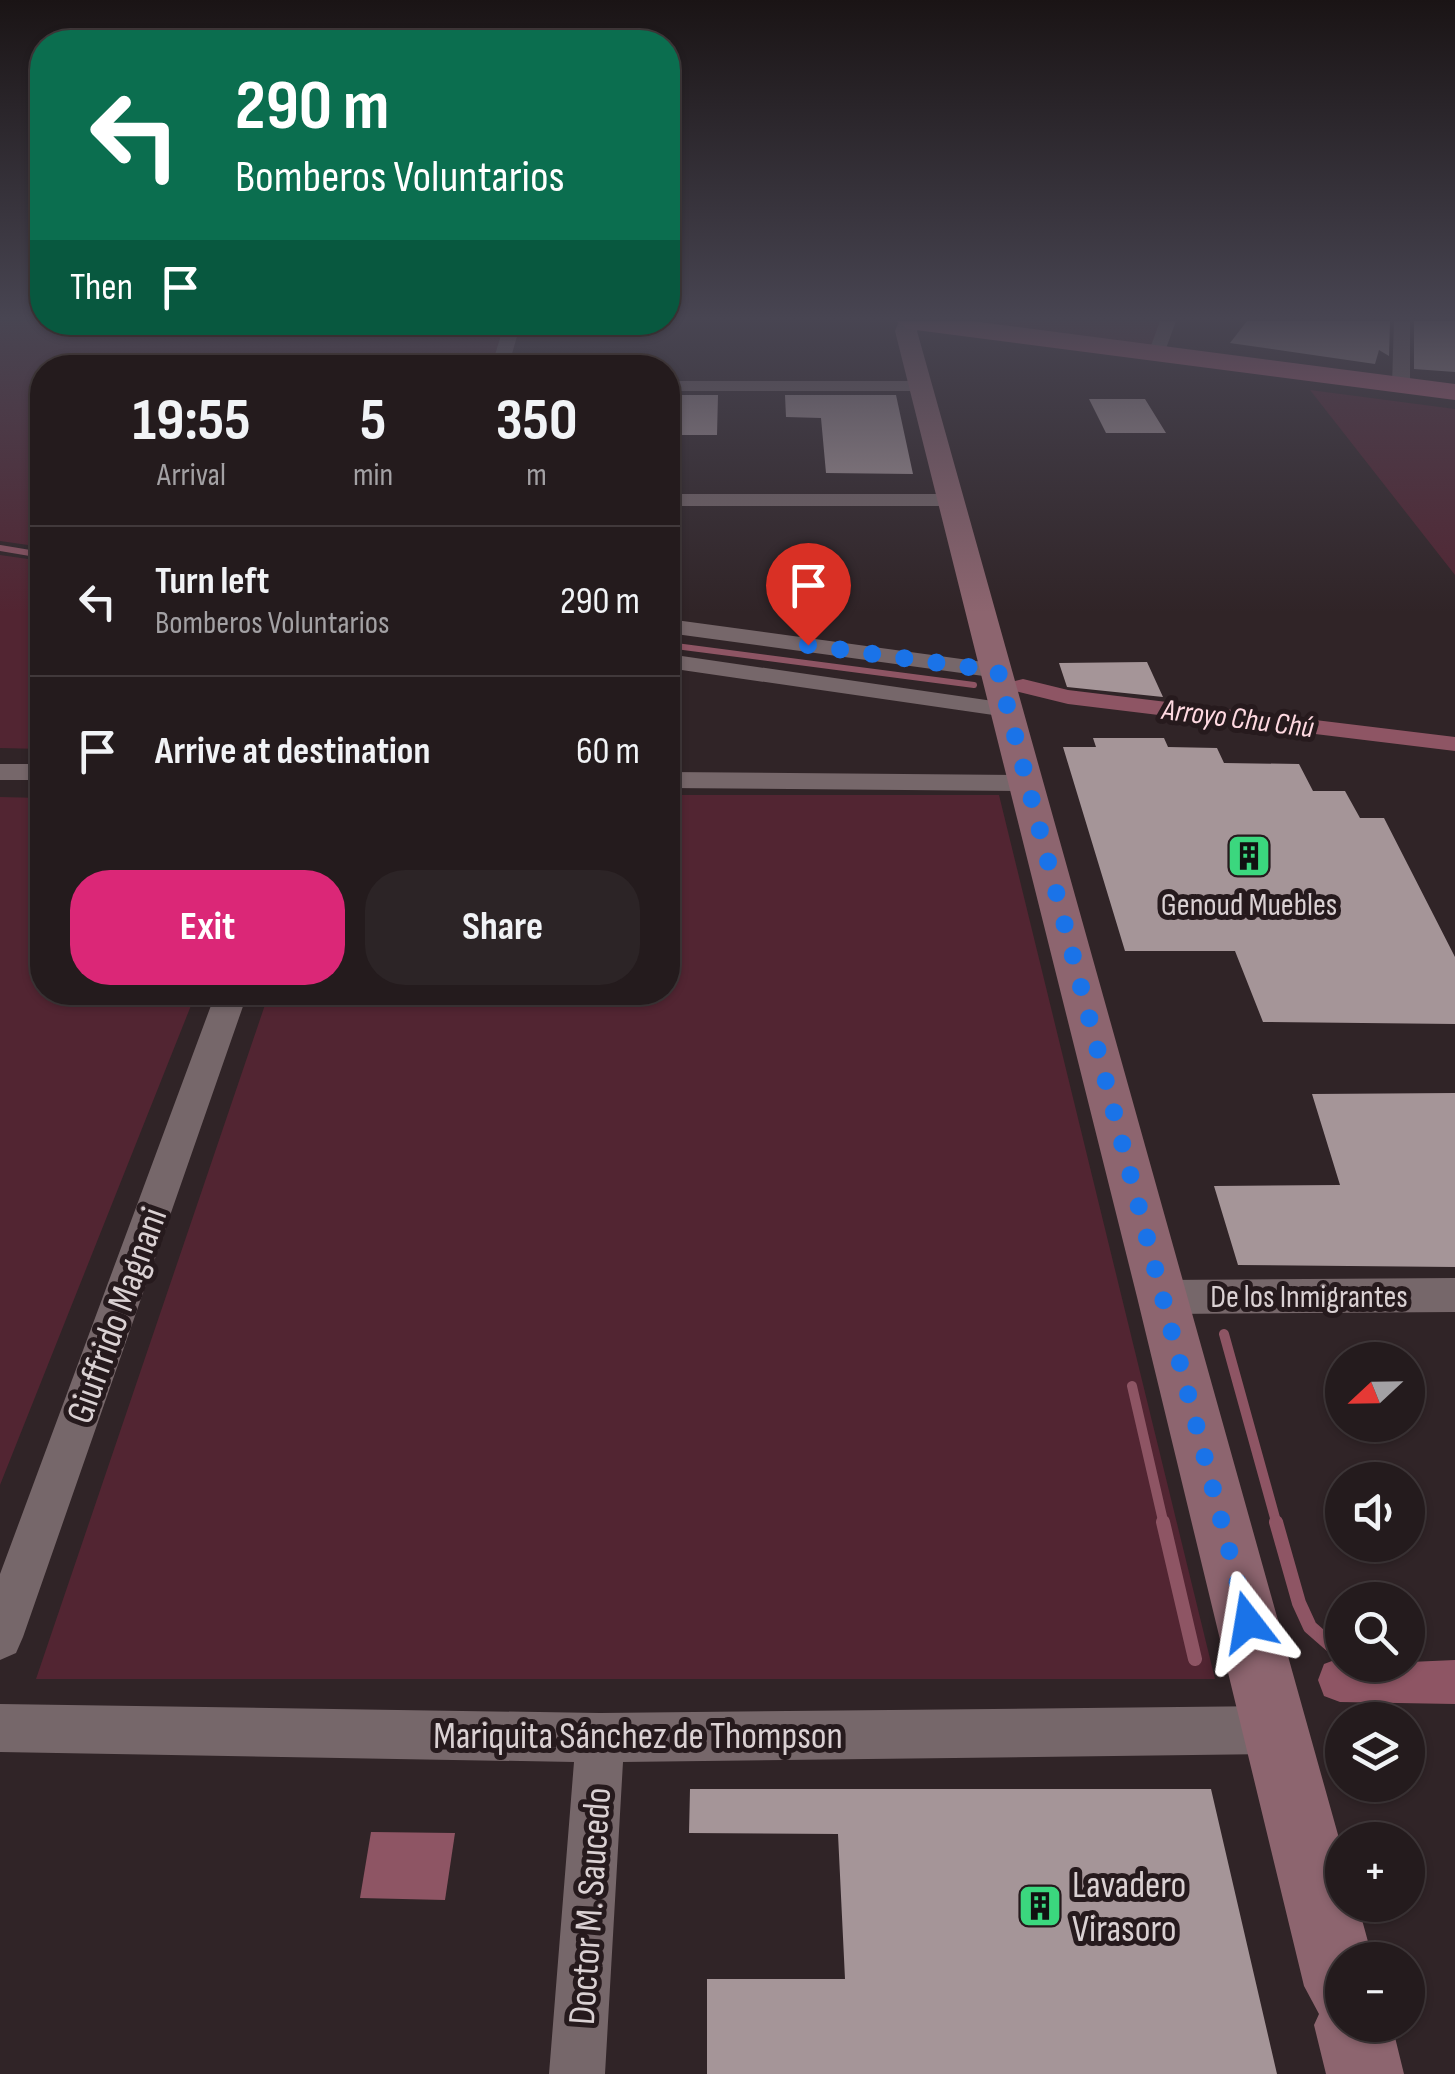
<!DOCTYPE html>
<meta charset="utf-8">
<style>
:root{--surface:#241b1d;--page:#2c2426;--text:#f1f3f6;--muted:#a3a1a4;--line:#41393b;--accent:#db2777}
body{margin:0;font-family:"Sofia Sans Condensed",sans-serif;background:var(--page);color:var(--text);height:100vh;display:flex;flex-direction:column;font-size:38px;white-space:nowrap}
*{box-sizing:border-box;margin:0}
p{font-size:32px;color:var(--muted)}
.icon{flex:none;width:55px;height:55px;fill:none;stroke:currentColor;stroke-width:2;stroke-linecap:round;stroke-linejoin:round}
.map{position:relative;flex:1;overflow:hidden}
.panel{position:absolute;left:30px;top:355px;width:650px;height:650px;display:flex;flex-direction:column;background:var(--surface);border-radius:40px;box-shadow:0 2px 8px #0004,0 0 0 2px var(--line)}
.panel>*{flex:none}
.hud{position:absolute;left:30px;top:30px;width:650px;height:305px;border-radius:40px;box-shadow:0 2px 8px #0004,0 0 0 2px var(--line);background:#0b6e4f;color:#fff;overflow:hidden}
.needle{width:65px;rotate:248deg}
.controls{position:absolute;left:1325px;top:1342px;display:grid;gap:20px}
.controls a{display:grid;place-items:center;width:100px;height:100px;border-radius:50%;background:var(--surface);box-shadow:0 2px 8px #0004,0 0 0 2px var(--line);font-size:50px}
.pin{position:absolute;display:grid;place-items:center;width:85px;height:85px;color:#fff;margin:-102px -42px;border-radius:50% 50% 50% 0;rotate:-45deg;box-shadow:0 0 10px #0007}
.pin .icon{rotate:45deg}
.me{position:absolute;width:110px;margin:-55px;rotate:346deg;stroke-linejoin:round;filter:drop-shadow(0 0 8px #0008)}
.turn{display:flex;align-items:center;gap:35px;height:210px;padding:0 40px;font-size:45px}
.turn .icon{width:130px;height:130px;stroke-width:2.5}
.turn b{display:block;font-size:70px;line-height:85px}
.then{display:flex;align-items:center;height:95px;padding:0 40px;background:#0003;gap:20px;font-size:38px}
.eta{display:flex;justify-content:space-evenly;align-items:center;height:170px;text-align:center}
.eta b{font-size:60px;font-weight:700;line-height:70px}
.primary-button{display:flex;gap:20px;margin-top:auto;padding:20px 40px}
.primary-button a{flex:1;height:115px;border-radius:40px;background:var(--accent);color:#fff;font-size:40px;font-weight:700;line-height:115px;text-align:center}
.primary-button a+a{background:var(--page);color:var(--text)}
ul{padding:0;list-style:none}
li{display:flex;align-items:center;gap:30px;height:150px;padding:0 40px;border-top:2px solid var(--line)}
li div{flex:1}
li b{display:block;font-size:38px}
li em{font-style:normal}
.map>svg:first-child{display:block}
.green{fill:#522532}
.water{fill:#8e5564}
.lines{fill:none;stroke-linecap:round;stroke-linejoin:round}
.stream-far2{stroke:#8e5564;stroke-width:6}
.stream-far1{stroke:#8e5564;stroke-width:10}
.stream{stroke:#8e5564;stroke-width:14}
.canal{fill:#8e5564;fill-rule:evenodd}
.building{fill:#a59598}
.minor{fill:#76676a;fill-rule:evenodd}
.secondary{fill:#8d656f;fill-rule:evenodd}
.trunk{fill:#b46078;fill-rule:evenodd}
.route{stroke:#1a73e8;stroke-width:18;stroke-dasharray:0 32.4}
.labels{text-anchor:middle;stroke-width:10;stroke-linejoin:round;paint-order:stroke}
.far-water-label{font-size:30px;font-style:italic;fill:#ffd9e1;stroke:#261a1d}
.poi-label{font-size:32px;fill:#dad1d3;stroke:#261a1d}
.street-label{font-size:32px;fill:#dad1d3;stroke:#261a1d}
.near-street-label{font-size:38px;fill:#dad1d3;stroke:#261a1d}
.near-poi-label{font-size:38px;fill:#dad1d3;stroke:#261a1d;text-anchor:start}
</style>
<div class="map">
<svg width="1455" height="2074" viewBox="0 0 1455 2074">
<rect width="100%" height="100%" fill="#302427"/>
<path class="green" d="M0 321 42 322 513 323 499 367 42 368V547L0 541Z
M950 321H1162L1152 345Z
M1310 390 1455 409V575Z
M0 555 42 561V749L0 748Z
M668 795H999L1215 1679H36L269 993 668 992Z
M0 797 42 798V992L196 993 0 1485Z"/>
<path class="water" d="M371 1832 455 1833 445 1900 360 1898Z"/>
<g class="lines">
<path class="stream-far2" d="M0 548 42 555
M668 645 974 685"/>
<path class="stream-far1" d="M1224 1334 1277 1525
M1132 1386 1164 1525"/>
<path class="stream" d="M1163 1522 1195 1659
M1276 1522 1299 1603 1310 1627 1342 1655
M1355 1665 1373 1680"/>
<path class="canal" d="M1023 679 1068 690 1455 737V751L1068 704 1015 691 1012 686 1015 681Z
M1340 1658 1342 1665 1455 1660V1704L1340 1702 1324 1696 1318 1680 1324 1664Z"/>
</g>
<path class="building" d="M1247 321H1390L1389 356 1379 350 1375 364 1230 343Z
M1414 321H1455V372L1414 369Z
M682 395H718L717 435H679Z
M785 395H896L913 474 826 473 821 418 786 417Z
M1089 399H1145L1166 433H1106Z
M1147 662 1163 697 1067 687 1059 663Z
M1093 738H1164L1168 747 1217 748 1224 763 1299 764 1313 791H1345L1360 818H1384L1455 957V1024L1263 1022 1235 951H1125L1063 747H1096Z
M1455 1093V1267L1238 1265 1214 1186 1340 1185 1312 1094Z
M690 1789H1211L1277 2074H707V1979H845L838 1834 689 1833Z"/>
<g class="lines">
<path class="minor" d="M1160 321H1176L1164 354 1156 359 1148 354Z
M1394 321H1410V385L1401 390 1392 385Z
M505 322H521L508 368H491Z
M668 381H921L930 386 921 391H668Z
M668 494H953L963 500 953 506H668Z
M668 619 998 664 1010 671 998 678 668 633Z
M668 654 1007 703 1019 710 1007 717 668 668Z
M0 764H42V780H0Z
M668 772 1028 775 1041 783 1028 791 668 788Z
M216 992H248L23 1637 16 1653 0 1660V1574Z
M1455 1278V1312L1164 1314 1150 1309 1145 1297 1150 1285 1164 1280Z
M0 1704 600 1713 1277 1706 1294 1713 1301 1730 1294 1747 1277 1754 623 1762 605 2074H549L574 1762 0 1752Z"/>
<path class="secondary" d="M899 321 920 322 917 331 1342 1849V1905H1358L1373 1960H1342V2025H1392L1404 2074H1326L1314 2025 1319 2014 1304 1986 1137 1297 895 331Z"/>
<path class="trunk" d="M896 321H971L1455 384V400L908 329Z"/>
</g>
<linearGradient id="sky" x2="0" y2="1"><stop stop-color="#1a1415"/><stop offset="0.52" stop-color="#484552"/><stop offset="1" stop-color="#484552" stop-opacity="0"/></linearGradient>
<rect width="1455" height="612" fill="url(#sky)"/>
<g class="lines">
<path class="route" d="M808 645 998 671 1248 1622"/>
</g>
<defs>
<symbol id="building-square" viewBox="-11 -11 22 22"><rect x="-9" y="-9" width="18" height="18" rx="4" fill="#3bd77e" stroke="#261a1d"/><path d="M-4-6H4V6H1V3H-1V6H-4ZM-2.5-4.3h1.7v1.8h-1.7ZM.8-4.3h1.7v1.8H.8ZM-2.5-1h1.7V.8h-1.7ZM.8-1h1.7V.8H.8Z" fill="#111"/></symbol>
</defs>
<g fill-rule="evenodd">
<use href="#building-square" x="1224" y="831" width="50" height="50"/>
<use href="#building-square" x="1015" y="1881" width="50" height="50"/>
</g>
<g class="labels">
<g class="far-water-label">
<text transform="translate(1238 718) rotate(7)" y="10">Arroyo Chu Chú</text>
</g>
<g class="poi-label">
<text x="1249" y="915">Genoud Muebles</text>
</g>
<g class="street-label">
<text x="1309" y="1307">De los Inmigrantes</text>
</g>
<g class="near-street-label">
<text transform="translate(116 1315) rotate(-70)" y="13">Giuffrido Magnani</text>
<text x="638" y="1748">Mariquita Sánchez de Thompson</text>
<text transform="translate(589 1906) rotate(-86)" y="13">Doctor M. Saucedo</text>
</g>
<g class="near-poi-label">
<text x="1072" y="1897">Lavadero<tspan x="1072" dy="44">Virasoro</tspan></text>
</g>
</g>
</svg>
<div class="controls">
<a><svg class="needle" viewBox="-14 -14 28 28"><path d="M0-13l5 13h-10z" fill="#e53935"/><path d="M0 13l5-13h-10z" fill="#a3a1a4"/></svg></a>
<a><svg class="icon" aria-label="sound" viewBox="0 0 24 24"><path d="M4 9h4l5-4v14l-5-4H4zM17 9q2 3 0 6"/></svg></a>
<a><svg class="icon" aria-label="search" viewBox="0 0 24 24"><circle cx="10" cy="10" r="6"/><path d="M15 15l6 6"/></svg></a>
<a><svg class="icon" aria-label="layers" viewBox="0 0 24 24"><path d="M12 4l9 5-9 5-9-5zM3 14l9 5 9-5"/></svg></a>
<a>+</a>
<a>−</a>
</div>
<div class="pin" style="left:808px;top:645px;background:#d93025"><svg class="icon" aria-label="arrive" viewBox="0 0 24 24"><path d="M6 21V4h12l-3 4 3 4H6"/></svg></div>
<svg class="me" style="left:1248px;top:1622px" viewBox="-20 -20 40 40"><path d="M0-17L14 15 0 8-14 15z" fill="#1a73e8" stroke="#fff" stroke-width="4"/></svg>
<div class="hud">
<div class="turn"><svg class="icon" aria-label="left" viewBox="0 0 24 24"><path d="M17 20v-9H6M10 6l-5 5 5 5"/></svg><div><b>290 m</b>Bomberos Voluntarios</div></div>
<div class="then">Then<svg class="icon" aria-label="arrive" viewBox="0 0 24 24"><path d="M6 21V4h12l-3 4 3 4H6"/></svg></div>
</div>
<section class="panel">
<div class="eta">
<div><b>19:55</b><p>Arrival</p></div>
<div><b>5</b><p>min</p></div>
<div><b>350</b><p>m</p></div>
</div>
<ul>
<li><svg class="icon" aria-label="left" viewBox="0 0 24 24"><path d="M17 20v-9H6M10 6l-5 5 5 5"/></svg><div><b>Turn left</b><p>Bomberos Voluntarios</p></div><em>290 m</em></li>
<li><svg class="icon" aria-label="arrive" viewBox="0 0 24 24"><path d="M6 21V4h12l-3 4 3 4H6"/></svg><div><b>Arrive at destination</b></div><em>60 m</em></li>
</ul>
<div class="primary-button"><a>Exit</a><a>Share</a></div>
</section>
</div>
